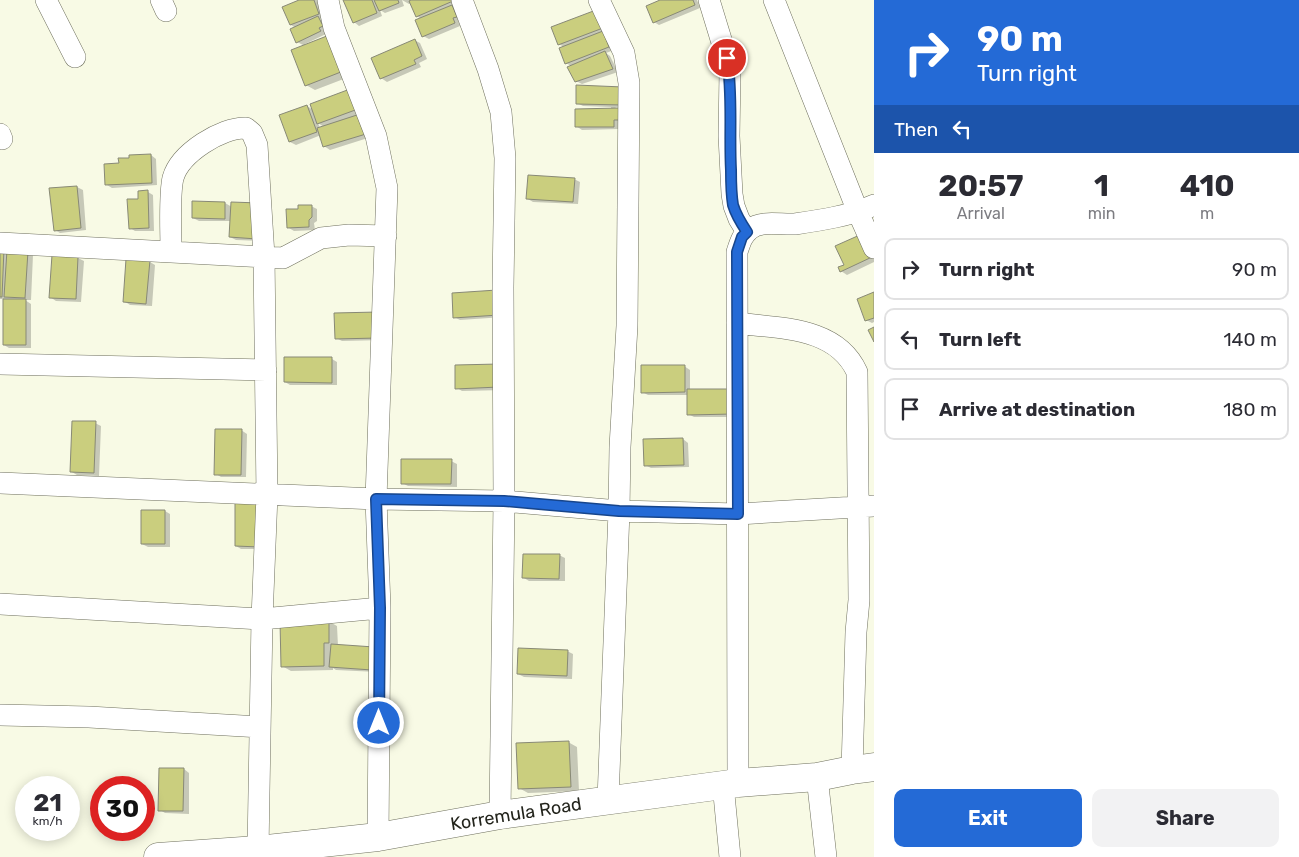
<!DOCTYPE html>
<style>
:root{--surface:#fff;--page:#f2f2f3;--text:#2b2b33;--muted:#7c7c81;--line:#e1e1e2;--accent:#246ad6}
body{margin:0;font-family:Rubik,sans-serif;background:var(--page);color:var(--text);height:100vh;display:flex;flex-direction:column;font-size:19px;white-space:nowrap}
*{box-sizing:border-box;margin:0}
p{font-size:16px;color:var(--muted)}
.icon{flex:none;width:28px;height:28px;fill:none;stroke:currentColor;stroke-width:2;stroke-linecap:round;stroke-linejoin:round}
.map{position:relative;flex:1;overflow:hidden}
.sheet{display:flex;flex-direction:column;background:var(--surface);width:425px}
.sheet>*{flex:none}
.guide{background:#246ad6;color:#fff;overflow:hidden}
.speed{position:absolute;left:15px;top:776px;display:flex;gap:10px;font-size:25px;font-weight:700;text-align:center}
.speed>*{display:grid;place-content:center;width:65px;height:65px;border-radius:50%;background:var(--surface);box-shadow:0 2px 12px #0003;line-height:1}
.speed small{font-size:12px;font-weight:400}
.speed .limit{border:8px solid #d22;background:#fff;color:#111}
.pin{position:absolute;display:grid;place-items:center;width:42px;height:42px;color:#fff;margin:-21px;border:2px solid #fff;border-radius:50%;box-shadow:0 1px 5px #0007}
.me{position:absolute;width:55px;margin:-28px;rotate:0deg;stroke-linejoin:round;filter:drop-shadow(0 0 4px #0008)}
.turn{display:flex;align-items:center;gap:18px;height:105px;padding:0 20px;font-size:22px}
.turn .icon{width:65px;height:65px;stroke-width:2.5}
.turn b{display:block;font-size:35px;line-height:42px}
.then{display:flex;align-items:center;height:48px;padding:0 20px;background:#0003;gap:10px;font-size:19px}
.eta{display:flex;justify-content:space-evenly;align-items:center;height:85px;text-align:center}
.eta b{font-size:30px;font-weight:700;line-height:35px}
.primary-button{display:flex;gap:10px;margin-top:auto;padding:10px 20px}
.primary-button a{flex:1;height:58px;border-radius:10px;background:var(--accent);color:#fff;font-size:20px;font-weight:700;line-height:58px;text-align:center}
.primary-button a+a{background:var(--page);color:var(--text)}
ul{padding:0;list-style:none}
li{display:flex;align-items:center;gap:15px;height:62px;margin:0 10px 8px;padding:0 10px;border:2px solid var(--line);border-radius:10px}
li div{flex:1}
li b{display:block;font-size:19px}
li em{font-style:normal}
main{display:flex;flex:1;min-height:0}
.map>svg:first-child{display:block}
.shadow{fill:#0003;fill-rule:evenodd}
.building{fill:#cace7e;stroke:#888976}
.lines{fill:none;stroke-linecap:round;stroke-linejoin:round}
.street-casing{stroke:#6f705e;stroke-width:22}
.secondary-casing{stroke:#6f705e;stroke-width:29}
.street{stroke:#fff;stroke-width:21}
.secondary{stroke:#fff;stroke-width:28}
.route-casing{stroke:#17458b;stroke-width:12}
.route{stroke:#246ad6;stroke-width:9}
.labels{text-anchor:middle;stroke-width:4.5;stroke-linejoin:round;paint-order:stroke}
.street-label{font-size:18px;fill:#23241c;stroke:#fff}
</style>
<main>
<div class="map">
<svg width="874" height="857" viewBox="0 0 874 857">
<rect width="100%" height="100%" fill="#f8fae5"/>
<path class="shadow" d="M303 0H317L324 17 320 19 324 21 326 34 305 44 306 46 354 75 315 90 306 85 305 46 297 42 296 28 291 25Z
M345 0H402L404 6 385 13 380 10 382 16 359 26 354 22Z
M402 0H456L458 5 453 7 457 10 462 20 458 21 460 26 429 39 423 36 421 19 417 16 411 3 409 4Z
M663 0H697L700 8 659 25 654 22Z
M596 12 614 50 606 53 610 56 618 72 582 84 576 81 571 66 566 63 564 47 559 44Z
M414 40 420 43 427 59 419 63 421 67 387 82 381 78Z
M578 86 627 108 615 107 624 113 619 129 582 130 576 126 611 110V107L583 106 577 103Z
M350 90 371 137 330 150 324 146 321 135 296 145 290 142 307 106 313 110ZM318 123 324 127 320 128Z
M151 155 156 159 157 185 112 188 107 185 120 165Z
M574 179 580 182 578 204 533 202 528 199Z
M77 187 83 190 86 230 60 233 55 230Z
M148 192 153 195 154 231H135L130 228 139 200Z
M193 203H225L232 207 263 241 236 240 230 237 231 221H199L193 218Z
M311 206 317 209V221L314 223 315 230 294 231 289 228 299 210Z
M0 250 33 255 31 300H25L31 304V348H9L4 345V299H0Z
M874 254V262L847 275 841 271Z
M53 256 78 258 84 261 81 302 56 301 50 297Z
M150 262 155 265 152 306 130 305 124 301Z
M453 294 504 317 460 320 454 317Z
M874 294V322L872 323 866 320Z
M336 314 384 340 342 341 336 338Z
M332 359 337 362V385H290L285 382Z
M456 366 505 390 462 391 457 388Z
M684 366 690 370V390L738 417H694L688 414V395H648L642 392Z
M95 423 101 426 99 476 77 475 72 472Z
M241 430 247 434 246 477H221L216 474Z
M683 439 688 443 689 467 651 468 645 465Z
M451 461 457 464V487L408 486 402 483Z
M237 500 265 549H241L236 546Z
M165 511 170 514V547H148L142 544Z
M559 555 565 558V581H529L524 578Z
M328 621 337 626 338 646 377 672 336 670 333 668V670L291 671 282 666Z
M567 651 573 654 572 679 524 677 518 674Z
M568 742 577 747 579 791 528 793 519 788Z
M184 769 189 773V814L165 813 160 810Z"/>
<path class="building" d="M299 0H314L319 14 290 25 282 7Z
M343 0H372L377 13 353 23Z
M374 0H398L399 3 379 11Z
M411 0H452L453 1 416 17 409 1Z
M660 0H693L695 5 653 23 646 6Z
M452 5 457 17 453 18 455 23 422 37 415 20Z
M596 10 603 28 558 45 551 27Z
M318 16 323 26 319 28 321 31 296 43 290 29Z
M603 31 609 47 565 64 559 48Z
M332 34 346 70 305 86 291 50Z
M415 39 422 56 414 60 416 64 380 79 371 58Z
M605 51 613 69 575 82 567 67Z
M576 85 623 87 622 105 576 104Z
M350 89 358 109 317 124 310 104Z
M307 105 317 132 289 142 279 115Z
M619 108V120H614V127H575V109Z
M360 114 366 134 323 147 317 128Z
M151 154 152 183 105 185 104 164 119 163 118 158H129V155Z
M528 175 575 178 573 202 526 199Z
M77 186 81 228 54 231 49 188Z
M148 190 149 228 129 229 127 199H138V191Z
M192 201 225 202V219L192 218Z
M231 202 259 203 257 239 229 237Z
M298 205H312V217L309 220V227L287 228 286 209H298Z
M862 234 872 257 840 272 838 267 844 265 835 246Z
M0 249H4L2 297H0Z
M7 250 28 251 25 298 4 297Z
M52 255 78 257 76 299 49 298Z
M126 259 150 260 146 304 123 302Z
M497 290 499 315 453 318 452 293Z
M874 292V318L865 321 857 299Z
M3 299H26V345H3Z
M378 312V338L335 339 334 313Z
M874 327V342L868 330Z
M284 357H332V383L284 382Z
M499 364V387L455 389V365Z
M641 365H685V392L641 393Z
M687 389H733V414L687 415Z
M72 421H96L94 473 70 472Z
M215 429H242L241 475H214Z
M683 438 684 465 644 466 643 439Z
M401 459H452L451 484H401Z
M235 499H261L260 547 235 546Z
M141 510H165V544H141Z
M523 554H560L559 579 522 578Z
M329 620V643H324V666L281 667 280 621Z
M331 644 374 647 372 670 329 667Z
M518 648 568 650 567 676 517 674Z
M569 741 571 787 518 789 516 743Z
M159 768H184L183 811H158Z"/>
<g class="lines">
<defs>
<path id="street" d="M46 0 75 57
M161 0 166 11
M328 0 334 28 376 136 387 188 376 499 380 608 378 837
M462 0 488 69 501 112 505 158 503 287 504 501 500 815
M599 0 624 53 629 83 627 326 620 447 619 511 608 800
M709 0 727 59 730 72 729 136 732 194 734 206 739 219 747 232
M774 0 858 212 874 248
M0 134 2 139
M0 243 283 258 321 238 349 235 386 236
M171 251C171 231 169 195 173 178 180 153 222 127 246 128L252 133 257 145 264 256 267 495 262 619 258 850
M737 323C780 329 836 326 857 372L859 600 856 632 852 770
M0 364 266 370
M0 483 376 499 504 501 619 511 738 514 874 506
M0 604 262 619 380 608
M0 715 89 717 260 727
M817 777 826 857
M738 783 737 252C740 243 742 235 750 229 762 220 781 225 795 224 822 220 849 216 874 205
M723 784 730 857"/>
<path id="secondary" d="M158 857 258 850 378 837 500 815 738 783 817 777 852 770 874 767"/>
</defs>
<use href="#street" class="street-casing"/>
<use href="#secondary" class="secondary-casing"/>
<use href="#street" class="street"/>
<use href="#secondary" class="secondary"/>
</g>
<g class="lines">
<defs>
<path id="route" d="M379 723 380 608 376 499 504 501 619 511 738 514 737 252 742 237 747 232C741 223 736 215 733 205 731 193 731 181 731 170 729 134 733 94 727 58"/>
</defs>
<use href="#route" class="route-casing"/>
<use href="#route" class="route"/>
</g>
<g class="labels">
<g class="street-label">
<text transform="translate(516 814) rotate(-9)" y="6">Korremula Road</text>
</g>
</g>
</svg>
<div class="speed"><div>21<small>km/h</small></div><div class="limit">30</div></div>
<div class="pin" style="left:727px;top:58px;background:#d93025"><svg class="icon" aria-label="arrive" viewBox="0 0 24 24"><path d="M6 21V4h12l-3 4 3 4H6"/></svg></div>
<svg class="me" style="left:379px;top:723px" viewBox="-20 -20 40 40"><circle r="17" fill="#246ad6" stroke="#fff" stroke-width="3"/><path d="M0-11L8 9 0 5-8 9z" fill="#fff"/></svg>
</div>
<section class="sheet">
<div class="guide">
<div class="turn"><svg class="icon" aria-label="right" viewBox="0 0 24 24"><path d="M7 20v-9h11M14 6l5 5-5 5"/></svg><div><b>90 m</b>Turn right</div></div>
<div class="then">Then<svg class="icon" aria-label="left" viewBox="0 0 24 24"><path d="M17 20v-9H6M10 6l-5 5 5 5"/></svg></div>
</div>
<div class="eta">
<div><b>20:57</b><p>Arrival</p></div>
<div><b>1</b><p>min</p></div>
<div><b>410</b><p>m</p></div>
</div>
<ul>
<li><svg class="icon" aria-label="right" viewBox="0 0 24 24"><path d="M7 20v-9h11M14 6l5 5-5 5"/></svg><div><b>Turn right</b></div><em>90 m</em></li>
<li><svg class="icon" aria-label="left" viewBox="0 0 24 24"><path d="M17 20v-9H6M10 6l-5 5 5 5"/></svg><div><b>Turn left</b></div><em>140 m</em></li>
<li><svg class="icon" aria-label="arrive" viewBox="0 0 24 24"><path d="M6 21V4h12l-3 4 3 4H6"/></svg><div><b>Arrive at destination</b></div><em>180 m</em></li>
</ul>
<div class="primary-button"><a>Exit</a><a>Share</a></div>
</section>
</main>
